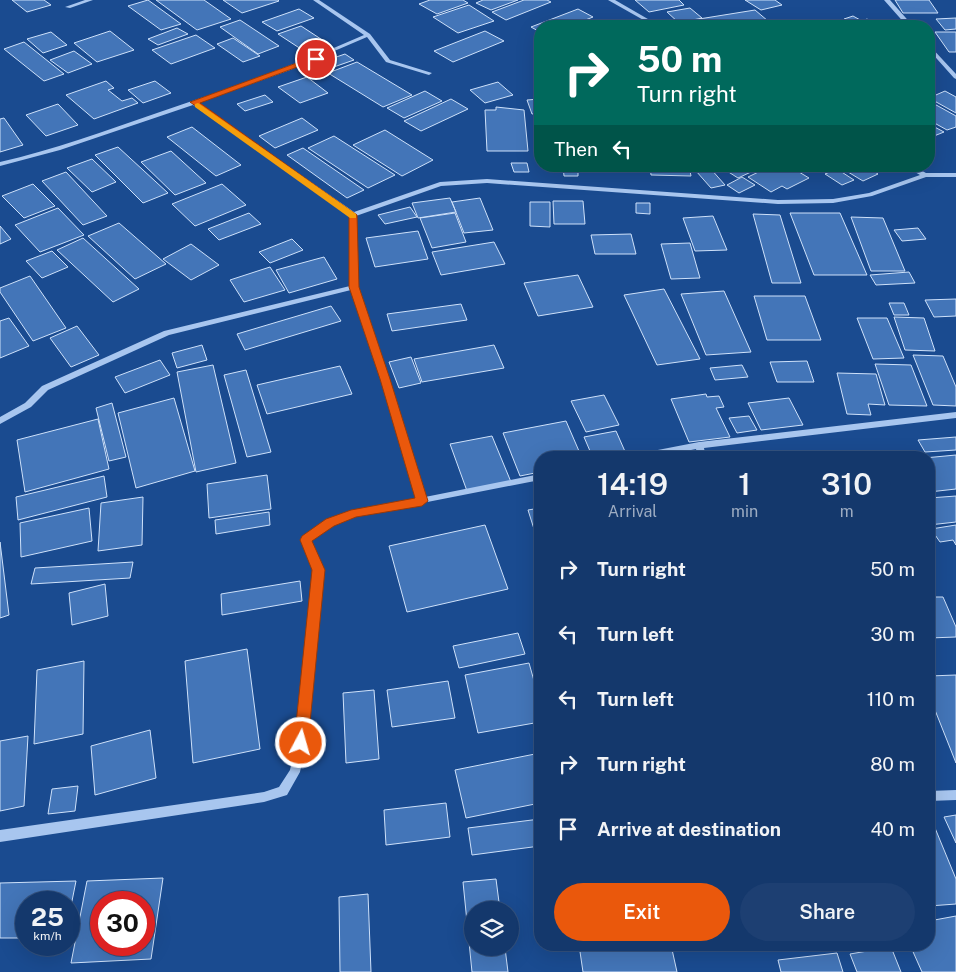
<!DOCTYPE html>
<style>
:root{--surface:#14386c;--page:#1d3f72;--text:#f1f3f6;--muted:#9dacc2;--line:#33527f;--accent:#ea580c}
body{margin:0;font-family:"Public Sans",sans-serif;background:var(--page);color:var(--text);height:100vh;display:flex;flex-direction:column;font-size:19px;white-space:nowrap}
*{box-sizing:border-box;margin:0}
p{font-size:16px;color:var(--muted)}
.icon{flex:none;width:28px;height:28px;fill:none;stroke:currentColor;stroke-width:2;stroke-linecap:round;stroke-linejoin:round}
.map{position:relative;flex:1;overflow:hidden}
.side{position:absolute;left:534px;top:451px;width:401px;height:500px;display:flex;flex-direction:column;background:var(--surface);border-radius:20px;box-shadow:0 5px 20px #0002,0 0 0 1px var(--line)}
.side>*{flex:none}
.top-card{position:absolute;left:534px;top:20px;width:401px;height:152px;border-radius:20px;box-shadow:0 5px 20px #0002,0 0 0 1px var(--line);background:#00695c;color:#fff;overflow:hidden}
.buttons{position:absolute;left:464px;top:901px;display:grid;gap:10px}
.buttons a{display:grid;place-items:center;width:55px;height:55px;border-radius:50%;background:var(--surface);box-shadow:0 5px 20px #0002,0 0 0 1px var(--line);font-size:25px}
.speed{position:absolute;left:15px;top:891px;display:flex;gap:10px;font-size:25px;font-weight:700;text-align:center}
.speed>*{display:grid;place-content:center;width:65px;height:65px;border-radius:50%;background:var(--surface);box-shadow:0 5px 20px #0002,0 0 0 1px var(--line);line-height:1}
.speed small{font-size:12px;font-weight:400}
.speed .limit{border:8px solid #d22;background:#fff;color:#111}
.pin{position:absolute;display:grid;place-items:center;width:42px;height:42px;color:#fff;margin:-21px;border:2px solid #fff;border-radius:50%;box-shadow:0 1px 5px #0007}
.me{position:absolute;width:55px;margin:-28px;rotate:6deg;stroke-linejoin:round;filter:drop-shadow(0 0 4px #0008)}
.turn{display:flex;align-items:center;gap:18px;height:105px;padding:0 20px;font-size:22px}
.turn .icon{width:65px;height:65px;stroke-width:2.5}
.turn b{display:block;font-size:35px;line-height:42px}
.then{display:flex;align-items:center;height:48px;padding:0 20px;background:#0003;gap:10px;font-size:19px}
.eta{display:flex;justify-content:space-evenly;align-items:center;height:85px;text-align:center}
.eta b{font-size:30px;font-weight:600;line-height:35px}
.cta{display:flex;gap:10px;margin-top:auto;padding:10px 20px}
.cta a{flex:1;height:58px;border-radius:30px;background:var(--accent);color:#fff;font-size:20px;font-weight:600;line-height:58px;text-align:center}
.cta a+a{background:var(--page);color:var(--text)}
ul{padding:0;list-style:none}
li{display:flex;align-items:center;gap:15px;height:65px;padding:0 20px}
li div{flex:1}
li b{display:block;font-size:19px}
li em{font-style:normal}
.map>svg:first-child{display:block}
.building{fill:#4375b8;stroke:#cee1fa;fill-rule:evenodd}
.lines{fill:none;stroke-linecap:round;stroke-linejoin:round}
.minor{fill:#a8c6ef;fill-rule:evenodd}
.route{fill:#ea580c;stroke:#983908}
.slow{fill:#f59e0b}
</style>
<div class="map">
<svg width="956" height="972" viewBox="0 0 956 972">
<rect width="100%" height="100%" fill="#1a4b90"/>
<path class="building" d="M12 0H44L51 5 27 12Z
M148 0 181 24 161 30 128 6Z
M156 0H204L231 19 197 30Z
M223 0H278L279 1 242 13Z
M430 0H463L468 3 437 14 419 4Z
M483 0H518L491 10 476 3Z
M524 0H547L551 2 506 20 492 12Z
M635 0H679L684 5 649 12Z
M745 0H775L782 5 761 10Z
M895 0H929L938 13H903Z
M469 5 494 21 458 33 433 17Z
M690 8 702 18 679 23 667 12Z
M299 9 314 18 277 31 262 22Z
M578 9 593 17 570 26H540V32L531 27Z
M755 10 768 21 737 26H706L699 19Z
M853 16 862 21 867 19 879 26H856L844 19Z
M956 18V29L945 30 936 19Z
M240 20 279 46 258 54 220 27Z
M606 20 616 26H590Z
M301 26 327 43 304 51 278 34Z
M177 28 188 34 158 45 148 39Z
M110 31 134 50 97 62 74 43Z
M485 31 504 41 453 62 434 51Z
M51 32 67 45 43 53 27 39Z
M935 32H956V52H949Z
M196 35 215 48 171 64 152 50Z
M233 38 260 56 243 62 217 44Z
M24 42 64 74 44 81 4 49Z
M74 51 92 64 68 73 50 60Z
M345 54 354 60 325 70 316 64Z
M357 62 412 95 383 107 328 73Z
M307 77 328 93 300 103 278 87Z
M106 81 114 88 108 90 122 101 132 98 138 103 94 119 66 95Z
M155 81 171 93 143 103 128 90Z
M498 82 513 95 485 103 470 90Z
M425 91 442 101 404 118 387 108Z
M945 91 956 97V113L929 98Z
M265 95 273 102 245 111 237 104Z
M451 99 468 109 421 131 404 121Z
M540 99V113L532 114 527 100Z
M929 101 956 116V127L947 130 929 120Z
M58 104 78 125 46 136 26 115Z
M496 107 524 110 528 151H487L485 110H496Z
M4 118 23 145 0 152V119Z
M302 118 318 130 275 148 259 136Z
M929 124 944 132 929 138Z
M192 127 241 165 216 176 167 137Z
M385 130 433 160 402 176 353 145Z
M334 136 395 175 368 188 308 148Z
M118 147 168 193 143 203 95 155Z
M303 148 364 190 347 198 287 155Z
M171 151 206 183 175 195 141 162Z
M92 159 116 182 92 192 67 168Z
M511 163H527L529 172H514Z
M563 166H578V176H564Z
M650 166H689L691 176 651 175Z
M719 166H764L738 178Z
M771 166H789L809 178 787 189 782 186 771 192 748 177Z
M838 166H866L878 174 863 181Z
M710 168 725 185 711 188 696 171Z
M837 169 854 180 842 185 825 174Z
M66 172 107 216 83 225 42 181Z
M742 177 755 185 739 193 727 185Z
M33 184 55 206 24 218 2 196Z
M222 184 246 205 195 226 172 204Z
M450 198 456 212 418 218 412 203Z
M480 198 493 230 464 233 452 202Z
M553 201H583L585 224H554Z
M530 202H550V227L530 226Z
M636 203H650V214L636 213Z
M410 207 417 217 385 224 378 215Z
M58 208 84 235 40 252 15 225Z
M249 213 261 224 219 240 208 229Z
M455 213 466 242 432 248 420 218Z
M790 213H840L867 275H814Z
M753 214 780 215 801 283H772Z
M713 216 727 250 695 251 683 218Z
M851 217 883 218 905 271H871Z
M119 223 166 264 135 279 88 236Z
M0 226 11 239 0 244Z
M918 228 926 239 902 241 894 230Z
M418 231 428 259 375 267 366 238Z
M631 234 636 254H595L591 235Z
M83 238 139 289 113 302 57 250Z
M292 239 303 250 270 263 259 252Z
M494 242 505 264 441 275 432 252Z
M690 243 700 278 671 279 661 244Z
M191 244 219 265 191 280 163 259Z
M52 251 68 267 42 278 26 261Z
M324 257 337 279 289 293 276 270Z
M270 267 285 290 244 302 230 280Z
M909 272 915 283 876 285 870 275Z
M578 275 593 307 538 316 524 283Z
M30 276 66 328 33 341 0 292V288Z
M664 289 700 359 657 365 624 295Z
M724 291 751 352 706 355 681 294Z
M754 296H805L821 340H767Z
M956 299V316L934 317 925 300Z
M889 303H904L909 315H894Z
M461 304 467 320 392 331 387 314Z
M331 306 341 321 245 350 237 334Z
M894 317 924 318 935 351 905 350Z
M9 318 29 346 0 358V321Z
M857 318H887L904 358 873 359Z
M77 326 99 355 71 367 50 338Z
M202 345 207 360 177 368 172 353Z
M494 345 504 368 422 382 414 359Z
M913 355 943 356 956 387V406L933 405Z
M411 357 421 383 399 388 389 362Z
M160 360 170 375 125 393 115 377Z
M807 361 814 382H777L770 362Z
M875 364 911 365 927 406 889 405Z
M213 365 236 463 196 472 177 372Z
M742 365 748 377 715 380 710 368Z
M340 366 352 394 267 414 257 385Z
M246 370 271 452 247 457 224 375Z
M837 373 876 374 885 405 868 404 871 415 847 414Z
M706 394 707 397 719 396 724 407 716 408 730 437 689 442 671 399Z
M604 395 619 425 586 432 571 401Z
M174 398 195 471 136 488 118 413Z
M789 398 803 425 761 430 748 403Z
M112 403 126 457 109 461 96 408Z
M749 416 757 430 737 433 729 418Z
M98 419 109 469 25 492 17 440Z
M566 421 582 458H540V472L520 476 503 433Z
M616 431 627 456 593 458 584 437Z
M492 436 511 482 467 491 450 444Z
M956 437V450L925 452 918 440Z
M956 455V489L929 492V458H924Z
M267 475 271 509 209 518 207 484Z
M104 476 107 497 18 520 16 497Z
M956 496V522L929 525V498Z
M143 497 142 545 98 551 101 503Z
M89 508 92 541 21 557 20 523Z
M540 508V548L528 510Z
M269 512 270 525 216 534 215 520Z
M485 525 508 589 407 612 389 546Z
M956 525V545L953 540 940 542 931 529Z
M0 542 9 615 0 618Z
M133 562 130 578 31 584 35 568Z
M300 581 302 601 222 615 221 594Z
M105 584 108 616 72 625 69 593Z
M929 597H943L956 627V637L929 638Z
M518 633 525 654 459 668 453 646Z
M247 649 260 749 193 763 185 661Z
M84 661 83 734 34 744 37 670Z
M529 663 540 702V722L478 733 465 675Z
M956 675V763L929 695V676Z
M448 681 455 718 392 727 387 690Z
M374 690 379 759 346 763 343 693Z
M150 730 156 778 95 795 91 746Z
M28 736 24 806 0 811V741Z
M540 753V803L466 818 455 770Z
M78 786 75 811 48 814 52 789Z
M446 803 450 837 386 845 384 810Z
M956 815V843L944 817Z
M540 819V846L472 855 468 828Z
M929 828H935L956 879V904L929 906Z
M163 878 151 959 71 963 87 881ZM101 902H144V945H101Z
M496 879 500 910H472V948H505L508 972H472L463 882Z
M76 881 69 916V902H26V938H0V883Z
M368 894 371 972H340L339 897Z
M956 916V972H922L910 945H929V921Z
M579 945H671L677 972H583Z
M891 947 901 972H857L850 954Z
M837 953 843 972H781L778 960Z"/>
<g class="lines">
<path class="minor" d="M85 0H93L70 8 65 7Z
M313 0H319L370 34 390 60 432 73 429 75 386 62 367 37 290 70 198 103 354 212 440 182 487 179 778 200 833 199 869 193 920 175 905 166H913L926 173H956V177H926L872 196 833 203 778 204 487 183 441 186 356 216 358 287 389 379 425 497 540 474V480L356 516 333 525 311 541 323 570 306 743 300 772 287 795 264 802 0 842V830L264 792 279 787 290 770 296 743 313 570 301 540 303 537 327 521 352 511 417 499 381 379 351 290 169 335 48 390 31 407 0 424V417L25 403 42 386 164 331 350 286V216L193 105 60 150 0 166V162C53 150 105 131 157 113 227 89 296 65 364 35Z
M608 0H615L660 26H654Z
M884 0H890L913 26H907Z
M929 45 956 74V79L954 78 929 50Z
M956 412V418L704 448 706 458H698L696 449 651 458H628L632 455 699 442Z
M956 790V800L929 801V791Z"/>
</g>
<path class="route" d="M313 57 319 59 200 103 357 215 359 287 390 379 428 501 422 506 356 517 334 526 312 541 325 570 308 743 306 747 301 749 296 747 294 743 312 570 300 540 302 536 326 519 351 510 415 498 380 379 349 287V216L190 102Z"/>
<path class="slow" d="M198 103 356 214V218H350L195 107V104Z"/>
</svg>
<div class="buttons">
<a><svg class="icon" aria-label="layers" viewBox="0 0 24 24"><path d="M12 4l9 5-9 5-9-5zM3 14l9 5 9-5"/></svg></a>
</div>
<div class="speed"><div>25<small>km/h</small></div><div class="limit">30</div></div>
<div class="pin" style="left:316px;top:59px;background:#d93025"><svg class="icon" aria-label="arrive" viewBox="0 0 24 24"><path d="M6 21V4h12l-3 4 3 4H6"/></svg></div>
<svg class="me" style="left:301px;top:743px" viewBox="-20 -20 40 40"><circle r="17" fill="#ea580c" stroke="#fff" stroke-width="3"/><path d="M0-11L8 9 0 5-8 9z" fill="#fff"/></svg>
<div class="top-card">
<div class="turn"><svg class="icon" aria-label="right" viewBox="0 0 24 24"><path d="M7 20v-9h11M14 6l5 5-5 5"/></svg><div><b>50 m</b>Turn right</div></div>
<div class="then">Then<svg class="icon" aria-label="left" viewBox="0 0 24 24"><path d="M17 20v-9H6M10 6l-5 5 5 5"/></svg></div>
</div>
<section class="side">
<div class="eta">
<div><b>14:19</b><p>Arrival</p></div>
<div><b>1</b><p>min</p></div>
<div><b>310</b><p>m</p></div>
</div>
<ul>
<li><svg class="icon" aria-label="right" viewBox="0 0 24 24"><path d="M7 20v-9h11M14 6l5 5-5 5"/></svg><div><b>Turn right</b></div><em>50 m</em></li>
<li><svg class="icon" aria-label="left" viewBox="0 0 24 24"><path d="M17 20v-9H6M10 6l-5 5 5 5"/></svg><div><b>Turn left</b></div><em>30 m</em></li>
<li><svg class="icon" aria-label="left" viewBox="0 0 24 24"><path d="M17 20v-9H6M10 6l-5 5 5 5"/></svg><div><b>Turn left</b></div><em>110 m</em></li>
<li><svg class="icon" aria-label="right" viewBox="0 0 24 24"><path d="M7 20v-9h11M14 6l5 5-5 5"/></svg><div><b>Turn right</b></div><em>80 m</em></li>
<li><svg class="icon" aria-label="arrive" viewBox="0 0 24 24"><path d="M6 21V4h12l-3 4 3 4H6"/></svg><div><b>Arrive at destination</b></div><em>40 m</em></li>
</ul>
<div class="cta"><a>Exit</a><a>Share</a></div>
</section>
</div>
